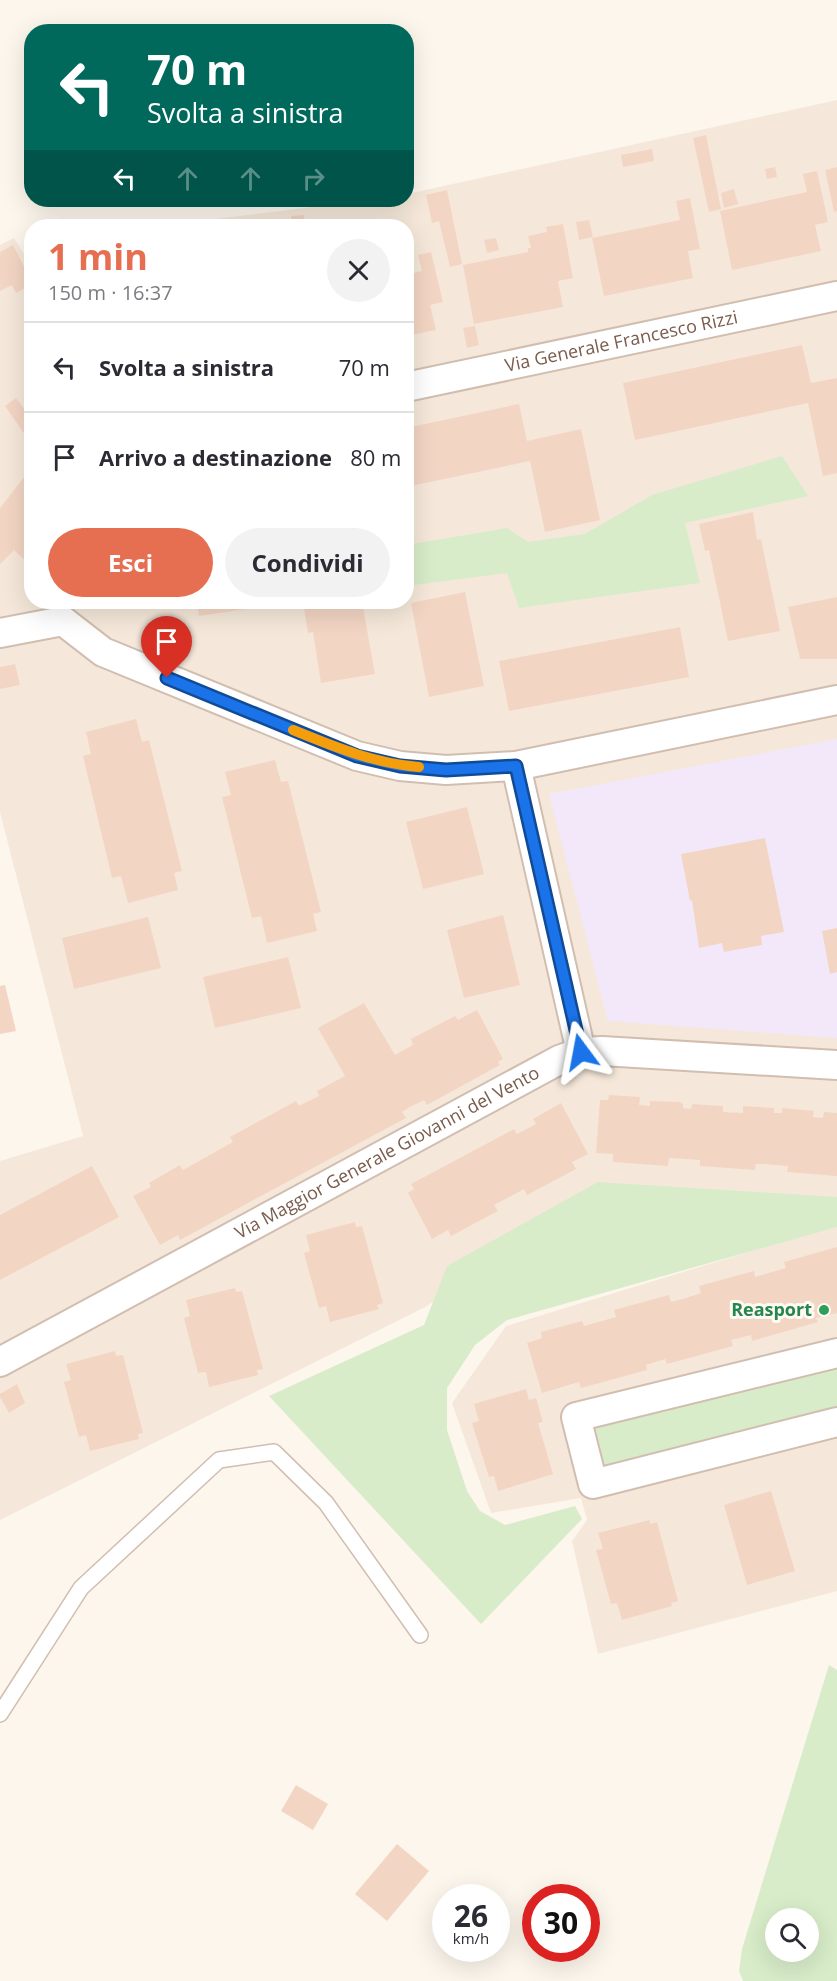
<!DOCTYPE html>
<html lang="it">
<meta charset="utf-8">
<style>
:root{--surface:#fff;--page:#f2f2f3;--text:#2b2b33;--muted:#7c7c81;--line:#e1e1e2;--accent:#e76f51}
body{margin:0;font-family:"Open Sans",sans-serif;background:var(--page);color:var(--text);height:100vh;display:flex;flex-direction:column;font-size:22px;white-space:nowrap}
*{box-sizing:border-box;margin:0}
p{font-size:20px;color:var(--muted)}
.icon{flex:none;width:33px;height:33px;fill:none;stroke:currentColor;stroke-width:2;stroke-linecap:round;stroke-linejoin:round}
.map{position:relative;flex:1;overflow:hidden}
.details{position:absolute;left:24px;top:219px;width:390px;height:390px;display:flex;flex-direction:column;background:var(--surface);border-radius:24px;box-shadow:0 6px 24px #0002}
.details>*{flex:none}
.top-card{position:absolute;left:24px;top:24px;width:390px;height:183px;border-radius:24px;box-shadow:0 6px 24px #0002;background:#00695c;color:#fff;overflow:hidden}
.fabs{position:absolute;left:765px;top:1908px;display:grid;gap:12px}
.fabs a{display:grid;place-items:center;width:54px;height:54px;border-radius:50%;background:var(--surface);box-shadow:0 6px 24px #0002;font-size:30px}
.speed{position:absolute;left:432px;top:1884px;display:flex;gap:12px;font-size:30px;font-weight:700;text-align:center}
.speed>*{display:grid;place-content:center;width:78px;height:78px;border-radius:50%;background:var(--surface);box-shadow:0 6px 24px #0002;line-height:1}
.speed small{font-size:15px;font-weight:400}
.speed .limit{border:9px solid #d22;background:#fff;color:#111}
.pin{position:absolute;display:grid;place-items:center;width:51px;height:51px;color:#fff;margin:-62px -26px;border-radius:50% 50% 50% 0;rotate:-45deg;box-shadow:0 0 6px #0007}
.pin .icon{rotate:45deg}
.me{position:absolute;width:66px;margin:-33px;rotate:347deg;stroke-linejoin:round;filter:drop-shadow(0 0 4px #0008)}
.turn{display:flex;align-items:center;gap:21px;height:126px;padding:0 24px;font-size:27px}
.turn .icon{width:78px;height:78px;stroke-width:2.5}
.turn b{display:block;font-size:42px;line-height:51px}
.lanes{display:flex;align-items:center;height:57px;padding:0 24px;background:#0003;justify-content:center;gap:30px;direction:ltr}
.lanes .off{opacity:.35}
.round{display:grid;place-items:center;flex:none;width:63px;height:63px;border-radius:32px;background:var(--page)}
.summary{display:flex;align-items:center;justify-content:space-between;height:102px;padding:0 24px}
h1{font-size:36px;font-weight:700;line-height:45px;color:var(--accent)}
.button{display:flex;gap:12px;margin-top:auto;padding:12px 24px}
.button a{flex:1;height:69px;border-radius:36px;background:var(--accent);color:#fff;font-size:24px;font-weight:700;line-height:69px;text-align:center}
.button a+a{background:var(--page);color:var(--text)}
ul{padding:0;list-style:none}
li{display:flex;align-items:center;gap:18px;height:90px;padding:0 24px;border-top:2px solid var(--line)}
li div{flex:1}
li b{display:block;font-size:22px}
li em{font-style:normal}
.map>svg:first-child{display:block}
.residential{fill:#f5e8da}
.education{fill:#f3e8fa}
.green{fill:#d8ecc9;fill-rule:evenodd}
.building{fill:#f3d5c3}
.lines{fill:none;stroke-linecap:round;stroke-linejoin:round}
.service-casing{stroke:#d1beb0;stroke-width:18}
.minor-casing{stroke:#d1beb0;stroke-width:32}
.service{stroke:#fff;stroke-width:15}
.minor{stroke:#fff;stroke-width:28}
.route-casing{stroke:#114b97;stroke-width:15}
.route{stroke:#1a73e8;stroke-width:10}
.slow{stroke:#f59e0b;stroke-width:10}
.leisure-dot{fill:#2e9e5b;stroke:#fffaf3;stroke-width:2}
.labels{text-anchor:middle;stroke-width:6;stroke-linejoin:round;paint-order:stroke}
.street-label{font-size:18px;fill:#7a5c4d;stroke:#fffaf3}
.leisure-label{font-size:18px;font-weight:bold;fill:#27864d;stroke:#fffaf3;text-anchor:end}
</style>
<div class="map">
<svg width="837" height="1981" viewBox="0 0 837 1981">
<rect width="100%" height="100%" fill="#fdf6ec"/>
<path class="residential" d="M837 100V1199L602 1188 425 1307 0 1520V1161L83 1136 0 812V245L14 238 31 265 32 602H406V226H158L369 200H406L407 194Z
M837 1225V1591L598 1654 572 1541 587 1520 581 1498 491 1513 452 1403 506 1326Z"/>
<path class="education" d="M837 739V1038L608 1021 549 794Z"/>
<path class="green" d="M782 456 808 496 685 523 700 583 519 608 507 573 407 586V541L412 544 507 528 528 542 585 534 652 495Z
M598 1182 837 1197V1227L507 1320 475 1345 447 1388V1430L467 1491 480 1511 505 1525 575 1506 582 1519 481 1624 269 1396 424 1325 447 1266Z
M837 1364V1413L606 1470 594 1424Z
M829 1665 837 1670V1981H743L739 1971 742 1949ZM776 1918H808V1952H776Z"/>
<path class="building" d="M706 135 721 209 709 212 693 138Z
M652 149 654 161 623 167 621 155Z
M775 167 777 177 767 179 765 169Z
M837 167V211L834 212 825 170Z
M817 171 828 222 815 225 821 251 732 270 720 211 807 192 803 174Z
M734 189 738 204 724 208 721 193Z
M447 190 462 264 450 267 439 221 432 223 426 195Z
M690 198 700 249 688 251 693 278 604 296 592 238 680 220 676 201Z
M304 215 305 226H292L291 216Z
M589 220 593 237 579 240 576 222Z
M563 224 573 278 558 281 563 307 474 324 463 265 528 252V248H531L528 236 547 232 546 227Z
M496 238 499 250 487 253 484 240Z
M13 245 29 276 25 278 29 286 16 293 12 285 0 291V252Z
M431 252 443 302 430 305 436 330 406 336V275L422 271 418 255Z
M475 326 479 345 467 348 463 328Z
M802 345 811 383 837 378V473L823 476 808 403 635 440 623 383Z
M16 398 32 419V445L5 406Z
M519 404 527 441 581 429 600 520 545 532 530 461 406 487V428Z
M32 467V563L30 565 14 550 0 564V508Z
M753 512 757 540 761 539 780 631 728 641 709 550 705 551 699 524Z
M465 592 484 686 429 697 411 603Z
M837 597V659H800L788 607Z
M197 602H258L259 607 199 616Z
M303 602H362L375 674 321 683 313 632 308 633Z
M680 627 689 677 509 711 499 661Z
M15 664 20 685 0 689V667Z
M136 719 142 742 149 740 182 871 174 873 178 890 128 903 121 876 112 878 83 756 91 754 86 732Z
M275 760 281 782 288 781 321 912 313 914 317 931 267 943 261 916 252 918 222 797 231 795 225 772Z
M467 807 484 874 423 889 406 822Z
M765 838 784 932 761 936 762 945 724 952 722 943 699 948 692 900 690 901 681 854Z
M503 915 520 985 464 998 447 930Z
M148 917 161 968 74 989 62 938Z
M837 928V972L830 974 822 931Z
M288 957 301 1008 215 1028 203 977Z
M5 985 16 1031 0 1034V986Z
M364 1003 395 1055 413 1045 411 1039 455 1016 458 1020 477 1010 503 1059 498 1062 500 1065 427 1105 424 1100 410 1107 402 1112 406 1118 248 1203 180 1240 178 1235 160 1245 133 1196 151 1187 149 1183 180 1165 183 1170 233 1142 230 1137 296 1101 299 1106 319 1096 317 1091 345 1076 318 1028Z
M609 1095 640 1097 639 1105 650 1106V1101L680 1102 683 1104V1108L691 1109 692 1104 723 1106V1112L743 1113V1106L774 1108V1113H782V1108L814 1111 813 1117 823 1118 824 1112 837 1113V1176L787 1172 788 1166 763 1164H756L755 1170 700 1166V1160L669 1158 668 1166 613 1162V1154L596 1153 600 1100H608Z
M561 1103 588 1154 572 1162 576 1169 527 1195 524 1189 494 1205 498 1211 451 1236 448 1230 432 1239 408 1193 414 1189 411 1184 514 1129 517 1134 536 1124 533 1119Z
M92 1166 119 1217 0 1280V1215Z
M355 1222 356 1227 362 1226 383 1303 377 1305 379 1309 330 1322 326 1306 319 1308 304 1253 310 1251 306 1235Z
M837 1247V1313L816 1318 818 1322 752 1341 751 1335 731 1340 733 1346 667 1364 665 1359 646 1365 647 1370 581 1388 579 1382 542 1393 527 1343 542 1338 541 1332 582 1321 584 1326 616 1317 614 1310 669 1295 671 1302 686 1298 701 1293 699 1286 754 1271 755 1277 786 1268 784 1262Z
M235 1288 236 1292 242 1291 263 1369 257 1370 258 1375 209 1387 206 1372 198 1373 184 1318 190 1316 186 1300Z
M115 1351 116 1356 123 1355 143 1433 138 1434 139 1439 90 1451 86 1435 79 1437 64 1382 71 1380 66 1364Z
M17 1384 25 1403 9 1413 0 1397V1394Z
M526 1389 529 1400 536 1398 543 1422 538 1423 553 1474 498 1491 494 1476 489 1477 472 1423 479 1421 474 1404Z
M771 1491 795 1571 747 1585 724 1505Z
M650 1520V1524L657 1522 678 1601 671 1603 672 1606 622 1620 617 1603 611 1604 596 1550 603 1549 598 1533Z
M296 1785 328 1804 313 1830 281 1811Z
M397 1844 429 1871 387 1921 355 1894Z"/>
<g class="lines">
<defs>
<path id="service" d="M0 1714 81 1588 219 1460 274 1452 326 1503 420 1635"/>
<g id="minor">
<path id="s1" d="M406 387 837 296"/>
<path d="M63 621 103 652 357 756 400 766 446 770 516 766 837 700"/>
<path d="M0 633 63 621"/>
<path d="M516 766 581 1052"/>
<path d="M837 1353 576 1417 593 1484 837 1422"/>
<path id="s2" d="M0 1362 559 1060 581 1052 602 1051 837 1065"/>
</g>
</defs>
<use href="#service" class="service-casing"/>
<use href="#minor" class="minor-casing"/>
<use href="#service" class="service"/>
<use href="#minor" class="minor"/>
</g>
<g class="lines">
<defs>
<path id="route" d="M167 678 357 756 400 766 446 770 516 766 581 1052"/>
</defs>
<use href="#route" class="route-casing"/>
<use href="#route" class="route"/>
<path class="slow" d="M293 730C335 747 373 763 419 767"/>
</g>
<circle class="leisure-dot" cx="824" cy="1310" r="6"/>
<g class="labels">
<g class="street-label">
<text dy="6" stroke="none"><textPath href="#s1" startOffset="220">Via Generale Francesco Rizzi</textPath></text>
<text dy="6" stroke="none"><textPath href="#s2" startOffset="440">Via Maggior Generale Giovanni del Vento</textPath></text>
</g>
<g class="leisure-label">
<text x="812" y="1316">Reasport</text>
</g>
</g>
</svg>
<div class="fabs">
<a><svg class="icon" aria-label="search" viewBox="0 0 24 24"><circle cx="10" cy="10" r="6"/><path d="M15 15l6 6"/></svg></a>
</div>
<div class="speed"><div>26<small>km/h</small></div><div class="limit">30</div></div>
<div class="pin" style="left:167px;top:678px;background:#d93025"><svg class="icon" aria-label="arrive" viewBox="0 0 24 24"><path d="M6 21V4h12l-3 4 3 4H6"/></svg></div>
<svg class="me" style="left:581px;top:1052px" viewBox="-20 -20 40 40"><path d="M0-17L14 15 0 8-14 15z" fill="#1a73e8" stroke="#fff" stroke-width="4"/></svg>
<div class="top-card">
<div class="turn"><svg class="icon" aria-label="left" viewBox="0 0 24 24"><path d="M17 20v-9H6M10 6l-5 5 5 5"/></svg><div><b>70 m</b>Svolta a sinistra</div></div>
<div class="lanes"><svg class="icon" aria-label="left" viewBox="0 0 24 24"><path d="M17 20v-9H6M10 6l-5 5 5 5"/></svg><svg class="icon off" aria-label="ahead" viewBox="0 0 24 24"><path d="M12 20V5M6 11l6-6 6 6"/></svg><svg class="icon off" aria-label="ahead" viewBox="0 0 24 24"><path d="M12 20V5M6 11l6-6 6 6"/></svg><svg class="icon off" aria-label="right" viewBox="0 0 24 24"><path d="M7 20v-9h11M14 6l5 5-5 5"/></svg></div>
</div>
<section class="details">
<div class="summary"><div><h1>1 min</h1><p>150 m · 16:37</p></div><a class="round"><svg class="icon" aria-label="close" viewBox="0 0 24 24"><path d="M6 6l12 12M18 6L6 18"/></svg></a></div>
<ul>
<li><svg class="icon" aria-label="left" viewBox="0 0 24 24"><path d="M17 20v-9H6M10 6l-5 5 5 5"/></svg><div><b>Svolta a sinistra</b></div><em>70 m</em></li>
<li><svg class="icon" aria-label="arrive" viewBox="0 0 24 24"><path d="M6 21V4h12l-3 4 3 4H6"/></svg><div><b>Arrivo a destinazione</b></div><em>80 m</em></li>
</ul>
<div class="button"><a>Esci</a><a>Condividi</a></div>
</section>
</div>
